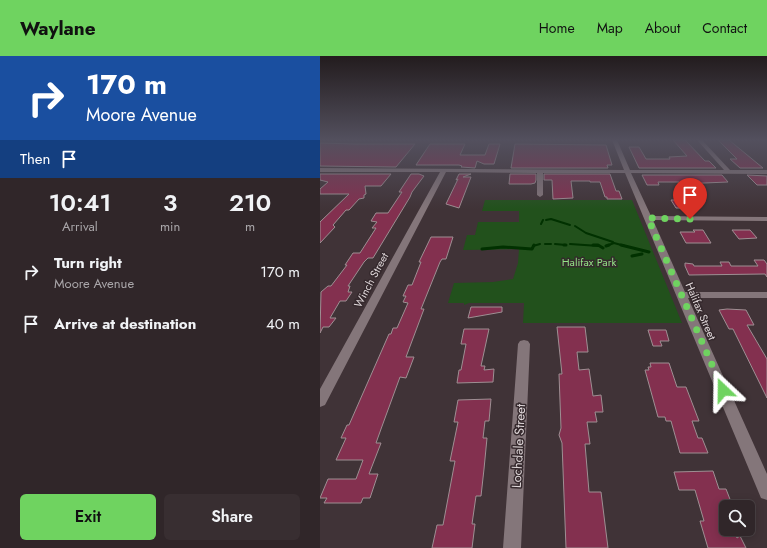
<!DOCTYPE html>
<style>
:root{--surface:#302629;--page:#382e31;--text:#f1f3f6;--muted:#a8a5a8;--line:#4b4346;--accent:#6fd360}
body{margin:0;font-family:Jost,sans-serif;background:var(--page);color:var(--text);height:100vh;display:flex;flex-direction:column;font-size:15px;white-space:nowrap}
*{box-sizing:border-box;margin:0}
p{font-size:13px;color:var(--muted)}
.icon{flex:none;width:22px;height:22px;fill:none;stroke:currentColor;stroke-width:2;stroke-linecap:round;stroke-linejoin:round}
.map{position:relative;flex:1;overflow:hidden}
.drawer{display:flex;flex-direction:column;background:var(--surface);width:320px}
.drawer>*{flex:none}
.top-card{background:#1a4fa0;color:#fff;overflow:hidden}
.fabs{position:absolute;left:399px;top:444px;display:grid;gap:8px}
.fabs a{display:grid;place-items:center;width:36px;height:36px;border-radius:6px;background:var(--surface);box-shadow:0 2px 10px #0003,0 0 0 1px var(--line);font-size:20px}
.pin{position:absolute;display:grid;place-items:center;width:34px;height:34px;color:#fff;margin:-41px -17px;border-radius:50% 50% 50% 0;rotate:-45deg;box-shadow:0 0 4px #0007}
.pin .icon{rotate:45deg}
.me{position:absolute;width:44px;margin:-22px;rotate:337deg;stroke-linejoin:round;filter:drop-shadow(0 0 3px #0008)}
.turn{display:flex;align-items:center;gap:14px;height:84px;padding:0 20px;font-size:18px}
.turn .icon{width:52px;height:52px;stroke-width:2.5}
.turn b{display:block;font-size:28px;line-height:34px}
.then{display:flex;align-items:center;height:38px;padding:0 20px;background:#0003;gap:8px;font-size:15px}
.eta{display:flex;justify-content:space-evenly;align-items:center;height:68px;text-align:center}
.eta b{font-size:24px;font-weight:600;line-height:28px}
.cta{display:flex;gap:8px;margin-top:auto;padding:8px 20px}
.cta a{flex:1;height:46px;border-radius:6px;background:var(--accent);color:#111;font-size:16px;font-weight:600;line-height:46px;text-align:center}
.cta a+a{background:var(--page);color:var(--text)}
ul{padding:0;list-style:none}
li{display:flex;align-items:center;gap:12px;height:52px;padding:0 20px}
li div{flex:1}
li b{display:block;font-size:15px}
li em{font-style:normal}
header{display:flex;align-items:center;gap:24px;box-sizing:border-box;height:56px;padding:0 20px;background:var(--accent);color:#111}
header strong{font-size:19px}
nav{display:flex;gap:22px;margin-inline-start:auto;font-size:14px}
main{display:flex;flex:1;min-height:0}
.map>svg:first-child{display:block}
.green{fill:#22511c}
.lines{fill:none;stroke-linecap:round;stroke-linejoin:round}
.stream-far1{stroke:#013100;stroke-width:2}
.stream{stroke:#013100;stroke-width:3}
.building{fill:#83304f;stroke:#9e8f93}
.minor{fill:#84767a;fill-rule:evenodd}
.route{stroke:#6fd360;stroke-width:7;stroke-dasharray:0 12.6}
.labels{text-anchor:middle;stroke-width:3;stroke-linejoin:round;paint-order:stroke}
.park-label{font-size:11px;fill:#94e487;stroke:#35292d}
.street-label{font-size:11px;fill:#dfd7d9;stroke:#35292d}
.near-street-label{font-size:13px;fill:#dfd7d9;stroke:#35292d}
</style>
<header>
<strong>Waylane</strong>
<nav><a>Home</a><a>Map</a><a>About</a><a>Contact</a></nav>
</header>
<main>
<section class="drawer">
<div class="top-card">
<div class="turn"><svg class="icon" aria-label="right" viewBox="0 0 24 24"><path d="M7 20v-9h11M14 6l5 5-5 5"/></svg><div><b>170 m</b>Moore Avenue</div></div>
<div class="then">Then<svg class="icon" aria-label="arrive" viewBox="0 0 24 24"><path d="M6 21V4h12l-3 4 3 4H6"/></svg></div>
</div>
<div class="eta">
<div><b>10:41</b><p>Arrival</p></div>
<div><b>3</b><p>min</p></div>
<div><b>210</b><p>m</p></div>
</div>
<ul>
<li><svg class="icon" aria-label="right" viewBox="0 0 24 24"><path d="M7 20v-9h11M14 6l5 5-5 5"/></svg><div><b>Turn right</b><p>Moore Avenue</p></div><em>170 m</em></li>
<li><svg class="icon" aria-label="arrive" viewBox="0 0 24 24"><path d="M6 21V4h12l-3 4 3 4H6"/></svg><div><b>Arrive at destination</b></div><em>40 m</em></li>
</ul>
<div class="cta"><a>Exit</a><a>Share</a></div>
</section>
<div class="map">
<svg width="447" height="492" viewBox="0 0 447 492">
<rect width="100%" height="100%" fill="#403337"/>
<path class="green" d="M165 144H312L362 267H203L204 247H149L144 249V247H128L134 227 173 226 193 223 198 207 199 193 143 194 147 179H155L158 166H199V155H162Z"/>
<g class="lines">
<path class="stream-far1" d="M226 164 231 163 250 169
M221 168 223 164
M255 170 266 177 293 186
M225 188H231
M235 188 246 189
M250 188 279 190
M213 190 220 188
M286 190 294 187 305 190"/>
<path class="stream" d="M244 189H246
M273 189H278L283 192
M301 189 329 196
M286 190 289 189
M162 193 183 191 212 193 214 189
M312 200 322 198"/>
</g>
<path class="building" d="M353 84H365L385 105H389L396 112H319L309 91H319L326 103H350L349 101 367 100Z
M398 84H409L443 112H420L410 103H417Z
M0 87 34 88H95L76 111 0 110Z
M110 88H145L140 99H165L169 88H180L174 108H164L157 105 155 112 141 111 142 110 139 109H96Z
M195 88 286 89 292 109H287L288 112H191Z
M0 118H71L61 130H45L46 138 44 139V142L39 143 29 154H26L13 169 15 171 0 187V166L29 138H0V133L8 126 0 124Z
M91 118H99L104 120 92 136 90 141 53 202H48L44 206 28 230H30L28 236H32L26 245H20L10 262H16L9 271H3L0 277 1 236 8 230H11L27 209H25L33 197H40L56 172H52L57 166 51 165 56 157H68L82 136H79Z
M139 118H151L143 121H151L139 152 126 148 138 123 136 124Z
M190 118H216V124L215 127 211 128H189Z
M224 118H290L296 135H299L302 143H287V141H285L280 126H270V125H251L253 142 233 143 232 124H224Z
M322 119H402L408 126 360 128 359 126H338L339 129H327Z
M427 119 447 120V129H437Z
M351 144H367L372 152H356Z
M373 174H383L391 187H366L360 176H375Z
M412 174H430L437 182 419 183Z
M111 181H133L126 203H122L120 206 101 253H104L86 301H94L86 322 80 321 61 373 56 387H61L49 418H58L50 442H43L41 447H4L7 442H0L8 423H36L43 404H16L26 382H21L27 369H29L69 278H71L73 272H77L88 247 83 246 86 240H83L88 229H92L101 206H99Z
M434 204H444L447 208V221L445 218 369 219 365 210V207L373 208 374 210H402L400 206H409L411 210H438Z
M151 251H182V256L148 262Z
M407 253 426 254 434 269H427L447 303V342L413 273H409L399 254Z
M237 271H265L268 296H257L259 314 269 313 273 340 281 339 283 356H275L277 366H267L270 388H265L269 436H281L288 492H246L242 387 239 379 241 372 239 318H242Z
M144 273H169L161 310H165L164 314 174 313 173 326 137 327 139 314H141L146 288H141Z
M328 274H346L349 285H340L342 290H333Z
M330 307H349L357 331H366L379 365H372L378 382H382L388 397H360L351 365H346L345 361H338L325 314H329L328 311H331Z
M171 343 169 365H165L163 382H167L164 413 161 440H156L152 468H155L152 492H112L117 469H123L135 405H130L138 366H134L138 344Z
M393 415 399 433H406L413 451H406V473H412L417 482 420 480 426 492H388L380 465H384L375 434H359L354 416Z"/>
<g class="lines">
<path class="minor" d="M292 84H297L310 114H404L377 84H382L410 114H447V118L311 117 331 160 447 161V165L333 164 365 236H447V242H368L447 418V444L441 442 305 117H223V139L220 141 217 139V117L126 116 5 349 0 351V333L120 116H0V112L304 114Z
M204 284 208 285 210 288 201 492H183L198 288 200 285Z"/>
</g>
<linearGradient id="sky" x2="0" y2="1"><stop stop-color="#231c1e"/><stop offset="0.55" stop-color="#53505e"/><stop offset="1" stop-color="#53505e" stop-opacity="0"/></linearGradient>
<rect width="447" height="153" fill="url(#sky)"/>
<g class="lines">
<path class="route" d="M370 163 328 162 403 334"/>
</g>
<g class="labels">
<g class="park-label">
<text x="269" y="210">Halifax Park</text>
</g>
<g class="street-label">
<text transform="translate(51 224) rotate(-62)" y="4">Winch Street</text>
<text transform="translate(381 255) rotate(67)" y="4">Halifax Street</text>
</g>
<g class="near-street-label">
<text transform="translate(198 390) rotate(-87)" y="5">Lochdale Street</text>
</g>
</g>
</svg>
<div class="fabs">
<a><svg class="icon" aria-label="search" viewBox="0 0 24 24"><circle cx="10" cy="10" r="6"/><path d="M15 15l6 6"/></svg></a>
</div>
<div class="pin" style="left:370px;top:163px;background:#d93025"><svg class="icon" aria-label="arrive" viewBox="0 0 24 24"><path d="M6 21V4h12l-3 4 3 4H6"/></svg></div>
<svg class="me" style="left:403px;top:334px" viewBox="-20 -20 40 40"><path d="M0-17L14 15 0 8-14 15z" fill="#6fd360" stroke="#fff" stroke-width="4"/></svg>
</div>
</main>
